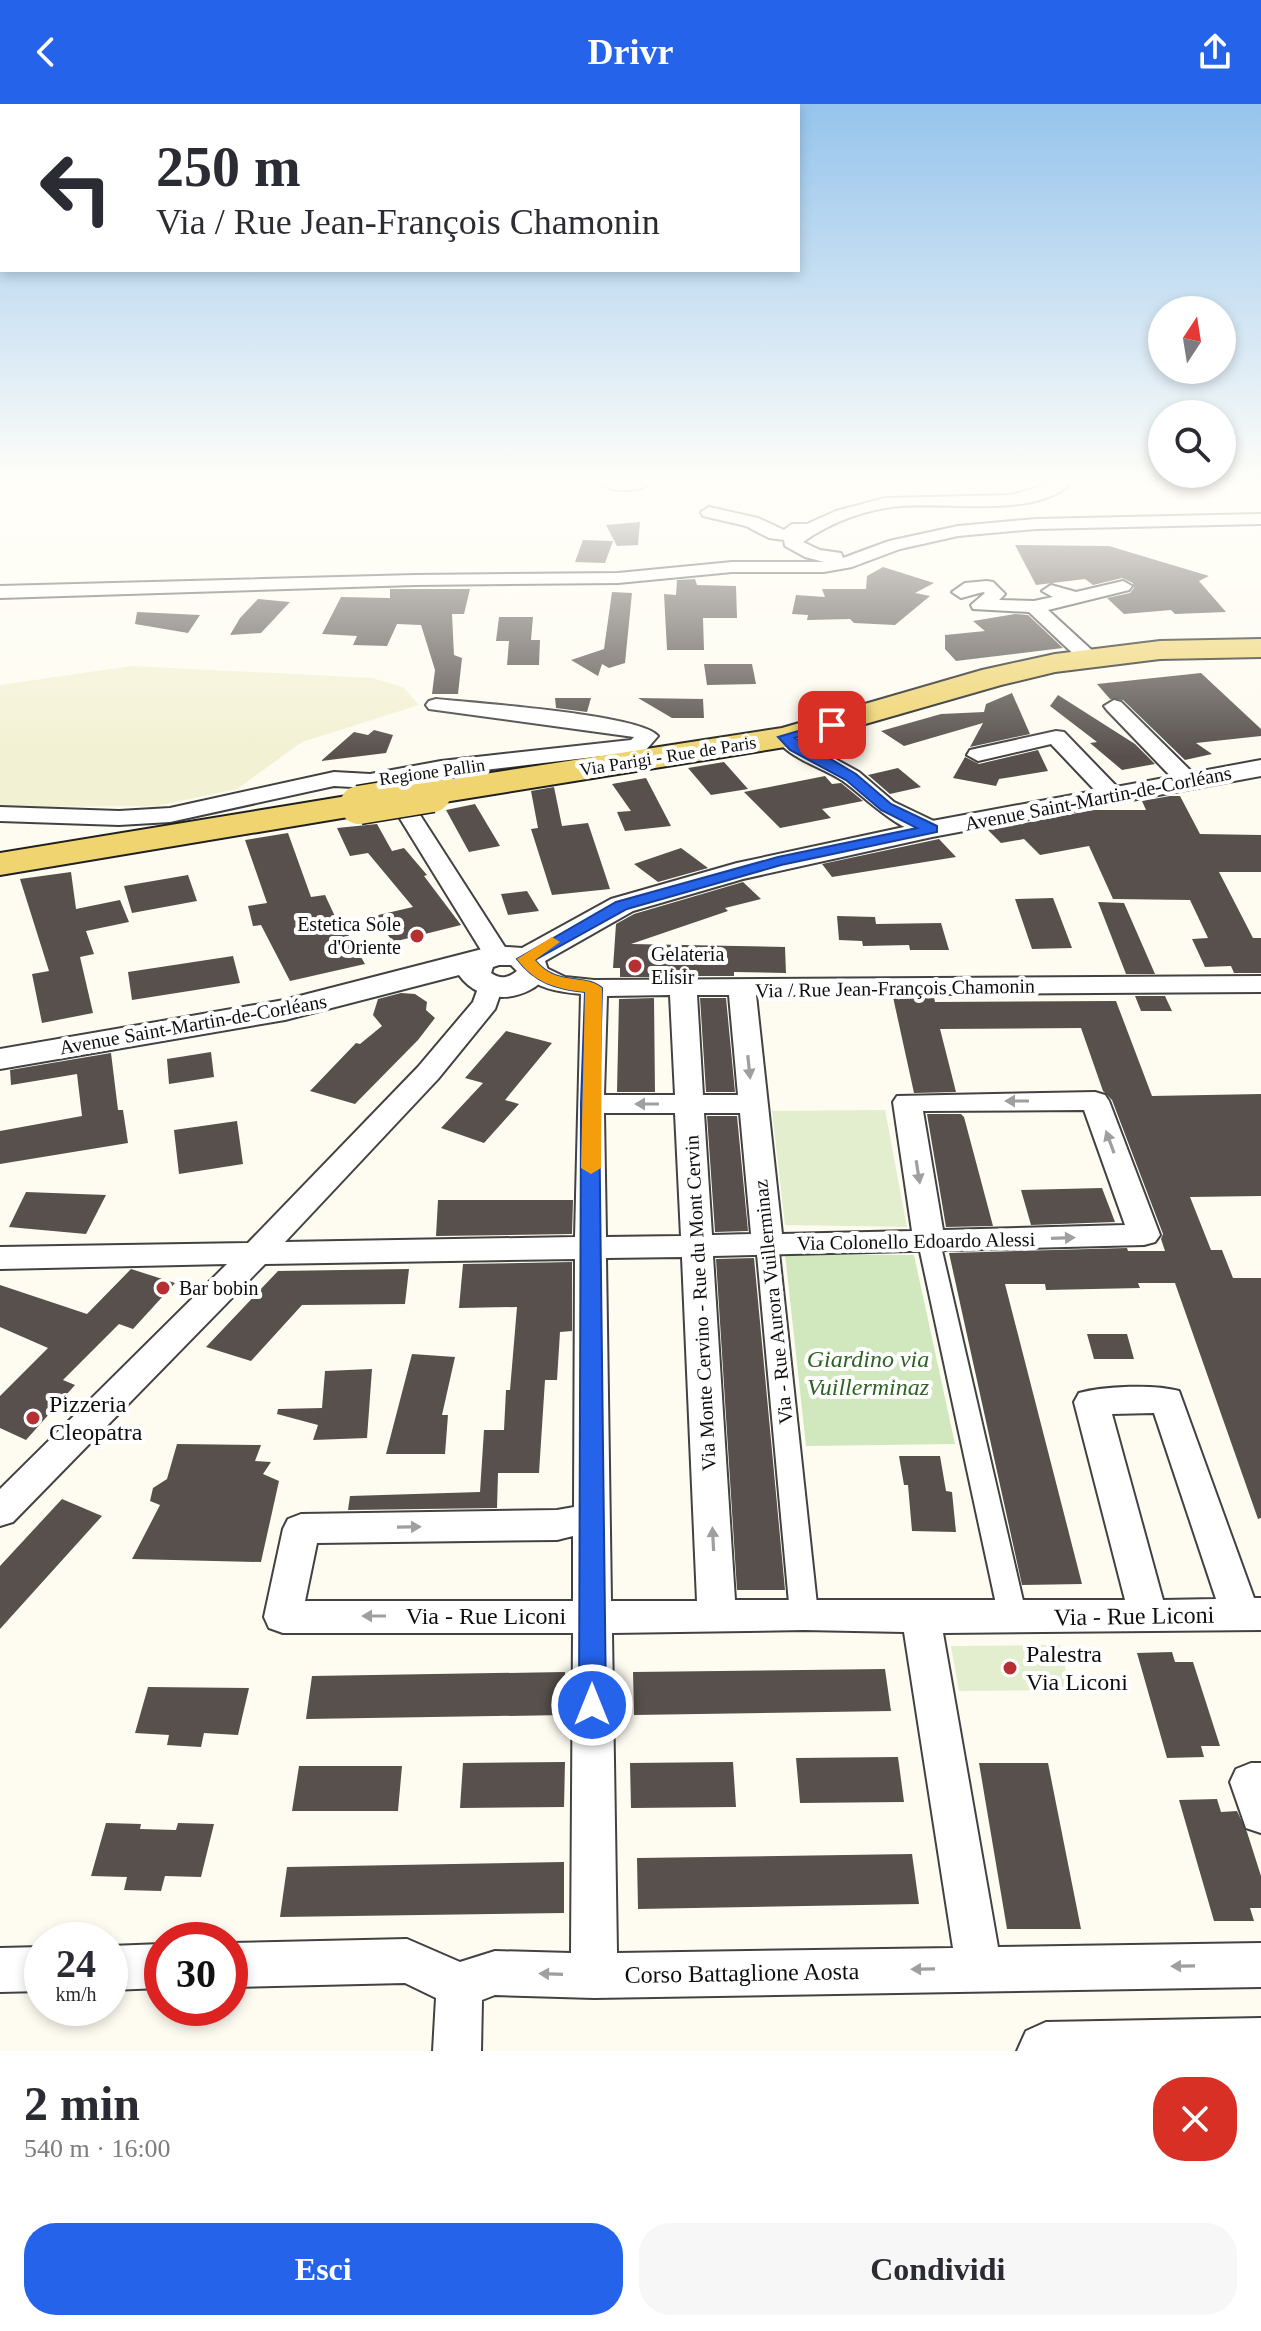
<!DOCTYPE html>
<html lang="it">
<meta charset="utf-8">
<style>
:root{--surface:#fff;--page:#f7f7f7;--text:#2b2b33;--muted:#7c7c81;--accent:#2563eb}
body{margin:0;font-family:"Times New Roman",serif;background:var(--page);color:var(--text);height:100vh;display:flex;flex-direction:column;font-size:30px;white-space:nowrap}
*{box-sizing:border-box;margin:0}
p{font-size:26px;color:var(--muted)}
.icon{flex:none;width:44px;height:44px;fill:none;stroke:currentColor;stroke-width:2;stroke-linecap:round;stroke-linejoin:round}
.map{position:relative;height:1947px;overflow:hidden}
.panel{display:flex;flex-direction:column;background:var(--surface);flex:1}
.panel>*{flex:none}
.guide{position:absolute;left:0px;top:0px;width:800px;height:168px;box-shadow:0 4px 12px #0003;background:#fff;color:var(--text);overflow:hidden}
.needle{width:52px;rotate:12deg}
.buttons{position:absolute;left:1148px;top:192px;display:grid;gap:16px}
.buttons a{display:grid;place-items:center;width:88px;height:88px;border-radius:50%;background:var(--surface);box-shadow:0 4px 12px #0003;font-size:40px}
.speed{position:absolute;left:24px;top:1818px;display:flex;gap:16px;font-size:40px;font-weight:700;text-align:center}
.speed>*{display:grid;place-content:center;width:104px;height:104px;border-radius:50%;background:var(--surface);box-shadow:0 4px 12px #0003;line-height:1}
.speed small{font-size:20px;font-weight:400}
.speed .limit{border:12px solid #d22;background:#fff;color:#111}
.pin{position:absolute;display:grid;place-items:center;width:68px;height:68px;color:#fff;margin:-34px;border-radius:16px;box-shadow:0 4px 12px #0006}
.me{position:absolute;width:88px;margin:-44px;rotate:0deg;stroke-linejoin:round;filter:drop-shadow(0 0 6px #0008)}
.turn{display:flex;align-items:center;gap:28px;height:168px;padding:0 24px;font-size:36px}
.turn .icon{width:104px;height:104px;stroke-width:2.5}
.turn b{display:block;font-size:56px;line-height:68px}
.round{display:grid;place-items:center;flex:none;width:84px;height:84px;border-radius:32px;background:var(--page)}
.head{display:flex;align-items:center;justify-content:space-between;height:136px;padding:0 24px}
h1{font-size:48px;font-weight:700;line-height:60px}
.button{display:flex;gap:16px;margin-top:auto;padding:16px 24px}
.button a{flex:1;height:92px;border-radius:32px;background:var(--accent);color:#fff;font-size:32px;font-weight:700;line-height:92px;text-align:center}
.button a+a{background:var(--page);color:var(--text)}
header{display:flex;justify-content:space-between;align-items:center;height:104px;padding:0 24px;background:var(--accent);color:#fff;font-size:36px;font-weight:700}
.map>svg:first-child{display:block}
.farmland{fill:#f3f1d3}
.green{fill:#d1e7bd}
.pitch{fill:#e2eece}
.building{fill:#57504c}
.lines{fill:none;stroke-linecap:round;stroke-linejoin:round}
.pedestrian-casing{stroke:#424242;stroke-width:4}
.minor-casing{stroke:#424242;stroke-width:4}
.tertiary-casing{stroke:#424242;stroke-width:4}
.primary-casing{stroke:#202020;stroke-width:4}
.pedestrian{fill:#fff;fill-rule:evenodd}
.minor{fill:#fff;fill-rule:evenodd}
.tertiary{fill:#fff;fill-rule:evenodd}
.primary{fill:#efd470;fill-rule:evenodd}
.primary-bridge-casing{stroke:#202020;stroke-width:41;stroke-linecap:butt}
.primary-bridge{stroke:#efd470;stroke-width:38}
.oneway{fill:#9f9f9f}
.route{fill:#2563eb;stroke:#184099;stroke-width:2}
.slow{fill:#f59e0b}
.poi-dot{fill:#b63032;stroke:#fff;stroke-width:3}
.labels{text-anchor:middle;stroke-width:8;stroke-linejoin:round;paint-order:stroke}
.far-street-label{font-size:18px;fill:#0f0f0f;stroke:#fff}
.street-label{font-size:20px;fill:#0f0f0f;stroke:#fff}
.poi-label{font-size:20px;fill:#0f0f0f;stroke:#fff;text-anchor:start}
.near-park-label{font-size:24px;font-style:italic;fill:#2e6323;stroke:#fff}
.near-poi-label{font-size:24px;fill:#0f0f0f;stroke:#fff;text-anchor:start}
.near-street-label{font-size:24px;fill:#0f0f0f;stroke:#fff}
</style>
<header><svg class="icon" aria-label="back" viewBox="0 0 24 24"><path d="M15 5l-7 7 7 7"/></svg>Drivr<svg class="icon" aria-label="share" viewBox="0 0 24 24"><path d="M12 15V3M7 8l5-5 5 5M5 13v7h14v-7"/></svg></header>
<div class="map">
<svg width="1261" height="1947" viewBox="0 0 1261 1947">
<rect width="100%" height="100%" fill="#fefcf1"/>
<path class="farmland" d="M132 562 372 574 403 583 419 601 302 638 237 685 157 702 0 703V581Z"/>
<path class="green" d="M785 1150 914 1151 955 1340 806 1342Z"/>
<path class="pitch" d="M885 1006 907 1123 785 1121 772 1007Z
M1060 1541 1070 1586 959 1587 951 1542Z"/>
<path class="building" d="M640 418 638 441 617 442 606 421Z
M583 436 613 437 605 459 575 458Z
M1015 441 1109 442 1209 472 1199 477 1226 508 1175 510 1171 506 1124 510 1107 494 1130 489 1134 484 1133 479 1122 474 1093 481 1085 475 1036 481Z
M883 463 934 479 915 489 930 492 895 521 854 519 850 515 807 516 808 511 792 510 796 491 825 493 822 485H866L867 472Z
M695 475 697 481 736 482 737 514H703L704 546H667L664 490 676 491 677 476Z
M390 485H470L464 510H452L454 551 462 554 458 590H432L435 566 421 521 397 520 387 542 353 541 357 532 322 530 341 493 390 494Z
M612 488 632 489 625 559 609 564 602 560 598 572 571 556 604 545Z
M258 495 290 498 261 529 230 531 240 514Z
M137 508 200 511 188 529 135 520Z
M1015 510 1028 511 1063 544 956 557 945 545V531L985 527 973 517Z
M499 513H533L531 536H540L539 561H507L509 537H496Z
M704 560H752L756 580 707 581Z
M1201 569 1261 625V632L1196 639 1212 650 1185 656 1123 596 1110 595 1097 580Z
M1012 589 1030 630 970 643 983 619 904 642 881 627 941 610 984 608 986 600Z
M1058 591 1135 640 1155 660 1122 666 1090 639 1097 638 1050 602Z
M555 594H591L587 608 556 604Z
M638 594 703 595 704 614H672Z
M374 626 393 631 386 649 321 657 354 628 368 631Z
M1038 646 1048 667 999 675 996 682 953 674 965 653 979 660Z
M724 658 748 685 711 691 688 664Z
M898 664 921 683 890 690 868 671Z
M825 672 832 680 841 679 863 697 822 705 831 714 780 724 744 688Z
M646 674 671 722 625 727 617 708 631 707 612 680Z
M554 683 562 722 588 719 610 785 552 791 531 725 538 724 531 687Z
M1170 692H1180L1200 730 1261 731V768H1219L1253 834H1261V869H1234L1231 862 1205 863 1192 835 1208 834 1190 796 1113 795 1089 742 1040 751 1024 735 1001 739 988 726 1093 706H1146L1142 697Z
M475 700 500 742 469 748 446 706Z
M377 720 392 747 404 744 427 771 424 772 461 821 393 838 374 812 413 803 368 749 350 752 337 724Z
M288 729 311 793 325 791 339 821 342 820 365 860 290 877 261 821 253 822 248 802 267 799 245 736Z
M939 735 956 753 832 773 822 760Z
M681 744 708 764 658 778 634 760Z
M71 768 76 805 120 796 129 818 86 827 94 850 80 853 93 909 42 919 32 870 49 867 20 775Z
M188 771 197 797 132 809 124 782Z
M743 778 761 795 725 804 728 807 631 840 785 843 786 869 734 868V872H693V867L654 866V873H620V864H613L616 820 634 810Z
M527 787 539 807 508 811 501 790Z
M1053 794 1072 844 1032 845 1015 795Z
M1098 798 1124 799 1155 870H1126Z
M837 812 875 813 876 820 941 819 949 846H910L909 841 863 842 862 837 839 836Z
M233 852 240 879 132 896 128 868Z
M401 889 415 890 427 898 426 906 435 914 418 936 355 1000 310 987 356 939 360 940 382 922 373 911 378 895Z
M1135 892H1165L1172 907H1141Z
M893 893H934L935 898 1116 897 1152 992 1261 990V1092L1190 1093 1211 1146H1222L1233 1174H1261V1414L1258 1415 1175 1179H1138L1140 1184 1046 1186 1045 1180H1005L1082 1480 1022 1481 949 1149 1127 1144 1128 1147H1165L1161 1135 1163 1130 1112 996 1103 987 1081 924 940 925 956 988 914 989Z
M654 894 655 988H617L619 895Z
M700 894H726L735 988H706Z
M506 927 552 939 505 996 519 1000 484 1039 441 1024 483 979 465 974Z
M211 948 214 973 169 980 167 955Z
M111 949 118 1006H123L128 1039 0 1060V1027L82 1012 77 970 11 981 10 966Z
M927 1010H961L964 1013 993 1122 946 1123Z
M707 1012H737L748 1127 715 1128Z
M237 1017 243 1060 179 1070 174 1026Z
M1102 1084 1115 1118 1031 1121 1021 1086Z
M26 1088 106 1091 86 1130 9 1123Z
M438 1096H573L572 1130 436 1132Z
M754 1154 785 1486H737L716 1155Z
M572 1158V1227L560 1228 557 1276H545L539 1369H498L497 1404 348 1406 350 1392 480 1388 484 1326H504L506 1286H510L517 1203 459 1204 463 1160Z
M131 1165 175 1179 133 1225 119 1220 63 1276 75 1281 26 1336 0 1324V1292L48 1244 0 1223V1181L87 1210Z
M409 1165 405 1200 302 1201 251 1257 206 1243 278 1167Z
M1087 1230H1127L1134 1255H1094Z
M412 1250 455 1253 442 1311H448L445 1350H386Z
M372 1265 367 1334 313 1336 318 1321 277 1310 278 1305 322 1304 325 1267Z
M177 1340 261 1341 255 1357 271 1358 263 1370 279 1377 261 1458 132 1455 160 1401 150 1397 153 1384 167 1375Z
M899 1352H940L946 1387 952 1388 956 1428 912 1427 908 1381H904Z
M62 1395 102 1412 0 1525V1462Z
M1172 1548 1175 1558H1193L1220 1642H1201L1204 1653 1167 1654 1137 1549Z
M885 1565 891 1607 634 1611 633 1568Z
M565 1568V1611L306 1615 312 1572Z
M148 1583 249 1584 238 1631 204 1629 201 1643 167 1641 169 1631 135 1629Z
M898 1653 904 1698 800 1699 796 1654Z
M565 1658 564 1703 460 1704 463 1659Z
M733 1658 736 1703 631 1704 630 1659Z
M979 1659H1048L1081 1825H1007Z
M299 1662H402L398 1707H292Z
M1217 1695 1221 1708 1237 1707 1247 1728 1261 1772V1804H1250L1254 1817H1214L1179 1696Z
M106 1719 141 1720 140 1725 176 1726 178 1719 214 1720 201 1773 165 1772 161 1787 124 1786 127 1773 91 1772Z
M912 1750 919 1800 638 1805 637 1754Z
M564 1758V1809L280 1813 287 1763Z"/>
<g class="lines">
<defs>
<path id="pedestrian" d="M767 1131 775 1134 778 1139 818 1510 814 1518 804 1521 794 1518 790 1510 756 1139 759 1134Z
M929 1131 937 1133 940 1138 1027 1514 1023 1522 1013 1525 1003 1522 999 1514 918 1138 921 1133Z"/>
<path id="minor" d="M601 380H649C639 388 611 388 601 380Z
M1048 380H1070C1035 414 946 398 901 402 866 405 831 418 803 438L820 446 841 449 843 454 889 437 958 422 1036 415 1261 410V420L1036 425 958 432 900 445 852 463 824 468H732L618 479 415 481 0 494V482L415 471 618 469 732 458H824L805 453 785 442 784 436 769 434 746 422 703 412 701 408 709 403 758 414 784 426 792 420H807L836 407 885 394 1012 391Z
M987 477 993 478 1005 490 999 496 1034 497 1053 493 1042 487 1051 481 1076 488 1123 477 1132 482 1129 486 1048 506 1096 550 1099 554 1089 560 1082 558 1029 508 973 505 971 501 985 489 983 488 961 494 952 488 965 479Z
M436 595C472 599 641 610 658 632L645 647 637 648 441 671 370 684 334 682 170 718 119 721 0 717V703L119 707 170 704 334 668 370 670 441 657 631 636 634 633 429 605 426 601 429 597Z
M1114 596 1121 598 1197 673 1200 678 1197 683H1181L1107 606 1104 602Z
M785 627 859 668 894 698 940 720 944 725 940 730C907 738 867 694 843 677 820 662 791 656 774 633Z
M1056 627 1064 628 1121 687 1124 692 1121 697H1105L1051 640 978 657 967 651 970 646Z
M402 693 410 695 413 700 510 851 506 856H488L484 851 391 700 394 695Z
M534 858 565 873 594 876 1261 872V888L756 891 782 1130 912 1127 893 998 897 992 1095 988 1105 991 1109 997 1160 1131 1155 1138 1144 1141 713 1152 735 1496H1125L1074 1298 1079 1289C1103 1282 1155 1280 1179 1287L1254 1494H1261V1526L943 1529 998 1843 1261 1839V1883L594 1894 495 1891 482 1896 481 1947H433L436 1894 405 1879 230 1883V1839L407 1835 460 1858 495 1847 571 1849 573 1529H283L269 1524 264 1513 283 1425 288 1415 301 1410 557 1406 574 1403 575 1155 265 1160 13 1418 0 1422V1385L227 1160 0 1165V1143L248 1139 418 963 473 898 481 876H499L503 882 495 905 438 975 285 1138 575 1133 581 890C560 888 534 885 521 866L525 861ZM670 891 675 991H604L607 892ZM697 891H729L738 991H703ZM1084 1006 1125 1121 943 1126 923 1007ZM604 1009H675L681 1132 606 1133ZM704 1009H740L751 1130 712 1131ZM682 1153 697 1497H611L606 1154ZM1154 1309 1216 1495 1163 1496 1112 1310ZM573 1432V1497H305L317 1439 557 1436ZM804 1526 904 1528 953 1844 617 1849 612 1529Z
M1251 1659H1261V1729L1246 1724 1230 1678 1236 1665Z
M162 1840V1884L110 1886V1842Z
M42 1843V1887L0 1888V1844Z"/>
<path id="tertiary" d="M1261 656V672L932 733 743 775 633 807 545 857 549 869C528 899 481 902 459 871L285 916 0 965V945L284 896 494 842 522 844 611 795 737 759 932 717ZM499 861H511L517 867C508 874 501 876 491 869L493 863Z
M1261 1914V1947H1017L1026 1927 1046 1918Z"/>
<path id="primary" d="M1261 535V553L1160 555 1055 568 1001 581 785 643 432 700 420 696 414 689 420 682 432 678 782 624 982 566 1055 550 1160 537Z
M359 690 372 693 377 701 372 709 0 771V749Z"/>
</defs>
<use href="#pedestrian" class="pedestrian-casing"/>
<use href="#minor" class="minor-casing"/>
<use href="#tertiary" class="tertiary-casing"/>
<use href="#primary" class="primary-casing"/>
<use href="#pedestrian" class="pedestrian"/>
<use href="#minor" class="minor"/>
<use href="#tertiary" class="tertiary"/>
<use href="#primary" class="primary"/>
<defs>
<path id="primary-bridge" d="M359 701 432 689"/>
</defs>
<use href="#primary-bridge" class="primary-bridge-casing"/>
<use href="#primary-bridge" class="primary-bridge"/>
</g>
<defs><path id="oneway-solid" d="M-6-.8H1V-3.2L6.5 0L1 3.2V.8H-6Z" transform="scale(2)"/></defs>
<g class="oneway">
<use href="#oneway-solid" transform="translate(749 963) rotate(84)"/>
<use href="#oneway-solid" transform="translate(1017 997) rotate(180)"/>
<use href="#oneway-solid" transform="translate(647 1000) rotate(180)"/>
<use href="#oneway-solid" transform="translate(1110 1038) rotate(-110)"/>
<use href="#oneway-solid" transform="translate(918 1068) rotate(81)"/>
<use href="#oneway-solid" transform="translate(1063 1134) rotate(-2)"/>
<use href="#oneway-solid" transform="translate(409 1423) rotate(-1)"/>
<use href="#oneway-solid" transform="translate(713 1435) rotate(-93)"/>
<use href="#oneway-solid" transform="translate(374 1512) rotate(180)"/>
<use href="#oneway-solid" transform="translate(1183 1862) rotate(179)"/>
<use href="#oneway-solid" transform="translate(923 1865) rotate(179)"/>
<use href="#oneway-solid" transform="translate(551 1870) rotate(-178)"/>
</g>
<linearGradient id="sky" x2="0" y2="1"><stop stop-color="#95c4ec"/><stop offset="0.58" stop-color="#fffef9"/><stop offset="1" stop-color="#fffef9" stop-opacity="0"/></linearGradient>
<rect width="1261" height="652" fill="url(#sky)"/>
<path class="route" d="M832 617 836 618V624L795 634 856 670 891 700 937 722V728L781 761 627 805 535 856C556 883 585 869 602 884L599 1000 606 1601 602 1609 592 1613 583 1609 579 1601 581 1000 585 888C556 885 535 879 517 855L616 798 778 753 917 724 881 706 846 676 790 646 778 633Z"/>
<path class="slow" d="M552 833 560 838 535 856C556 883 585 869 602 884L601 1064 591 1070 581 1064 585 888C556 885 535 879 517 855Z"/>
<g class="poi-dot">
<circle cx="417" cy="832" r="8"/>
<circle cx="635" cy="862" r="8"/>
<circle cx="163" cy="1184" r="8"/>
<circle cx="33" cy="1314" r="8"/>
<circle cx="1010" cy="1564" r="8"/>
</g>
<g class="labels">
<g class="far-street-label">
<text transform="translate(668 652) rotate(-9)" y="6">Via Parigi - Rue de Paris</text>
<text transform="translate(432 668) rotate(-8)" y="6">Regione Pallin</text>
</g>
<g class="street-label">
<text transform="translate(1098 694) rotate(-11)" y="7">Avenue Saint-Martin-de-Corléans</text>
<text transform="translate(895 884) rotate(-1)" y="7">Via / Rue Jean-François Chamonin</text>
<text transform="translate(193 920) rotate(-10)" y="7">Avenue Saint-Martin-de-Corléans</text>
<text transform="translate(916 1137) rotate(-1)" y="7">Via Colonello Edoardo Alessi</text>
<text transform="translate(773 1198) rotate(-96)" y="7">Via - Rue Aurora Vuillerminaz</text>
<text transform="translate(700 1199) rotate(-93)" y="7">Via Monte Cervino - Rue du Mont Cervin</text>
</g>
<g class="poi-label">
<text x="401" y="827" text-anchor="end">Estetica Sole<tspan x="401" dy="23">d'Oriente</tspan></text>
<text x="651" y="857">Gelateria<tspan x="651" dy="23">Elisir</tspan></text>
<text x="179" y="1191">Bar bobin</text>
</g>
<g class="near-park-label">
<text x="868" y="1263">Giardino via<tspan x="868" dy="28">Vuillerminaz</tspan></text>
</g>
<g class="near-poi-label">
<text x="49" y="1308">Pizzeria<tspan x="49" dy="28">Cleopatra</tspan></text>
<text x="1026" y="1558">Palestra<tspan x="1026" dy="28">Via Liconi</tspan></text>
</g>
<g class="near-street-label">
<text x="486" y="1520">Via - Rue Liconi</text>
<text transform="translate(1134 1512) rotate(-1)" y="8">Via - Rue Liconi</text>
<text transform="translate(742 1869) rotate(-1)" y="8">Corso Battaglione Aosta</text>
</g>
</g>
</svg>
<div class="buttons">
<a><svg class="needle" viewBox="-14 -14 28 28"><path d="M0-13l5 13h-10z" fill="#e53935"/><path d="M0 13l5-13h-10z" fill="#7c7c81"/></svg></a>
<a><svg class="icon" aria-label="search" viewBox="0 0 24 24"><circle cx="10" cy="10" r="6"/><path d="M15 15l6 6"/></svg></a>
</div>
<div class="speed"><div>24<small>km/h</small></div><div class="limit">30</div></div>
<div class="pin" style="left:832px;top:621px;background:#d93025"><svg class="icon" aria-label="arrive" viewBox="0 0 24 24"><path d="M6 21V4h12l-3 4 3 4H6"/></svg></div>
<svg class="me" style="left:592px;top:1601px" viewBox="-20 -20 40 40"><circle r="17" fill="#2563eb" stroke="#fff" stroke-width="3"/><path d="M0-11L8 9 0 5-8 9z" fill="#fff"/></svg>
<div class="guide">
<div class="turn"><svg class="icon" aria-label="left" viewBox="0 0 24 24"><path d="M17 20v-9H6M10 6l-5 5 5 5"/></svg><div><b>250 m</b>Via / Rue Jean-François Chamonin</div></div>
</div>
</div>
<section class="panel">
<div class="head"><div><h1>2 min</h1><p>540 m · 16:00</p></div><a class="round" style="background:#d93025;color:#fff"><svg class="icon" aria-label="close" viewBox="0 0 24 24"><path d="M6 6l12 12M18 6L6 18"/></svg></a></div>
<div class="button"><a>Esci</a><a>Condividi</a></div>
</section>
